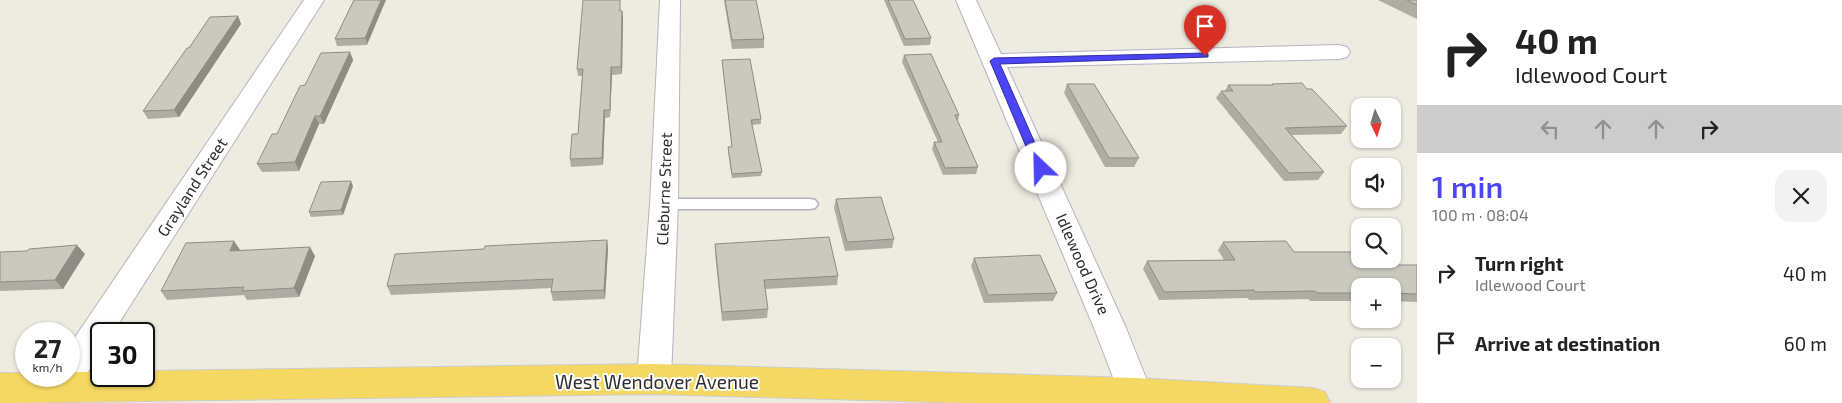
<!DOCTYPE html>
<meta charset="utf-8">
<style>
:root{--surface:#fff;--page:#f2f2f2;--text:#222;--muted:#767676;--accent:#4b45f6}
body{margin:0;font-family:"Exo 2",sans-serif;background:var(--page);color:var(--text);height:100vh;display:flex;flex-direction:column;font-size:19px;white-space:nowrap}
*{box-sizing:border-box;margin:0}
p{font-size:16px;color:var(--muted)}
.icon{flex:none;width:28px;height:28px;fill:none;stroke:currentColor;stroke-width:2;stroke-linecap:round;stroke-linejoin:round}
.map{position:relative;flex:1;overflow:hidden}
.drawer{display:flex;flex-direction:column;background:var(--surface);width:425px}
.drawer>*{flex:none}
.top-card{background:#fff;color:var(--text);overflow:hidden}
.needle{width:32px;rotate:176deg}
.tools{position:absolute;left:1351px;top:98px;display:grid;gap:10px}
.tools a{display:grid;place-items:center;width:50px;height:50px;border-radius:10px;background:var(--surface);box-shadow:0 1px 4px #0004;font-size:25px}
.speed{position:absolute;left:15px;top:322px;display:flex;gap:10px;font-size:25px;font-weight:700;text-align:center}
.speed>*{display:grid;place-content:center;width:65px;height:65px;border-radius:50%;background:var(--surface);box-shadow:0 1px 4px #0004;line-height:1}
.speed small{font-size:12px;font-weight:400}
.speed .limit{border:2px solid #111;border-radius:8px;background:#fff;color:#111}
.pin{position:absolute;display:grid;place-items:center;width:42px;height:42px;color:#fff;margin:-51px -21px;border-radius:50% 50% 50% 0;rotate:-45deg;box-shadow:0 0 5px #0007}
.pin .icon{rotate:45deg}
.me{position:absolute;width:55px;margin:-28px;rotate:336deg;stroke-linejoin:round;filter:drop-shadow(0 0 4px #0008)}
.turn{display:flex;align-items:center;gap:18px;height:105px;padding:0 15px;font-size:22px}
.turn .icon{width:65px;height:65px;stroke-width:2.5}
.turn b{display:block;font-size:35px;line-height:42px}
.lanes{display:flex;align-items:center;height:48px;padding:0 15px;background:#0003;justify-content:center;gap:25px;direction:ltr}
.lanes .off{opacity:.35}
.round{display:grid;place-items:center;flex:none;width:52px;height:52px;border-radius:15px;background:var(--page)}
.summary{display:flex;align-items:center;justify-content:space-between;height:85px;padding:0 15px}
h1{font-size:30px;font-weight:600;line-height:38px;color:var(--accent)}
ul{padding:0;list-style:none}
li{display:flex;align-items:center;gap:15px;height:70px;padding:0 15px}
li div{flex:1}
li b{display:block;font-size:19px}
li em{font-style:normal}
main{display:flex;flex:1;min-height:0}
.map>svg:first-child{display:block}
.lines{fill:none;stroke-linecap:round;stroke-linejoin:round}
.service-casing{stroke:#b4b3c0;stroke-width:3}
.minor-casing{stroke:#b4b3c0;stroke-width:2}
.trunk-casing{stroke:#cdcdcd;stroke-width:2}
.service{fill:#fff;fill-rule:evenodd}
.minor{fill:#fff;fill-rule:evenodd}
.trunk{fill:#f4d862;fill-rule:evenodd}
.wall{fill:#aeada3}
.shaded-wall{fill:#8d8d85}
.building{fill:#cac9be;stroke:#8d8d85}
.route{fill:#4b45f6;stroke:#312da0}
.labels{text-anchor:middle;stroke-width:4;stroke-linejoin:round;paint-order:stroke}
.street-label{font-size:16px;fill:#2d2d2d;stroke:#fff}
.near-street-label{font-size:19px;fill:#2d2d2d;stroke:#fff}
</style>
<main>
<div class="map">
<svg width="1417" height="403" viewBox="0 0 1417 403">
<rect width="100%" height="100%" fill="#eeebe0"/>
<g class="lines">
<defs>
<path id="service" d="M664 199H810L815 200 818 204 815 208 810 209H664L659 208 656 204 659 200Z"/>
<path id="minor" d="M304 0H324L112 334H101V351L81 383 69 387 57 383 54 376H69V346Z
M660 0H680L678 204 671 379 666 389 654 394 642 389 637 379 650 204Z
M956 0H976L1001 54 1339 45 1347 47 1350 52 1347 57 1339 59 1007 67 1126 328 1152 393 1147 403H1123L1094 328Z"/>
<path id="trunk" d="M654 364 1135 378 1313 388 1325 392 1330 403H968L654 394 0 403V373H26V376H69V372H101V376H144V371Z"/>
</defs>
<use href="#service" class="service-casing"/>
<use href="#minor" class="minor-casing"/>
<use href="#trunk" class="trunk-casing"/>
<use href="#service" class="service"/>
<use href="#minor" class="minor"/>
<use href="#trunk" class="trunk"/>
</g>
<path class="wall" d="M354 0 367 45 337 46 335 39Z
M724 0H756L764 39V48L732 49Z
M884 0H913L931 38 930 45 904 46Z
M1378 0H1417V19Z
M621 11H622L623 17 622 74 612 75 610 117 605 118 603 165 571 167 570 159 578 134 582 76H578L577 69Z
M238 16 241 24 179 117 148 119 143 111 189 48Z
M350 52 353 60 324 124H319L299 171 262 172 257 164 277 134 305 85Z
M904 55 959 115 958 121 978 167 976 174 943 175 932 149 934 142H938L902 62Z
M722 60 761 119V124L752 125 762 172 761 176 732 178 728 152V147H732Z
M1067 84 1139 158 1134 167H1105L1064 93Z
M1272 84 1307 89 1347 126 1341 134 1292 135 1324 172 1318 180 1284 181 1216 98 1221 91H1225L1228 85H1271Z
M353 186 343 215 311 217 309 212Z
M836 199 894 239 892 248 845 251 834 208Z
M607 240 608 249 605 299 553 301 551 292 552 288 391 295 387 286 484 249Z
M234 241 240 250 315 256 299 297 247 300 244 295 167 300 161 291Z
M1223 242 1392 265H1417V302L1392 301V286H1360V301H1310L1308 299 1249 300 1248 298 1159 300 1143 269 1147 261 1224 260 1218 250Z
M715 244 838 276 837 285 765 289 768 309 767 318 722 321 715 253Z
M0 252 85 254 63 289 0 291Z
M974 258 1057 293 1053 301 984 303 971 266Z"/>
<path class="shaded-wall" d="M381 0H386L367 45 365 38Z
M622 11 623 17 622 74 621 67Z
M238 16 241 24 179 117 174 110Z
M350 52 353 60 324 124 320 116Z
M611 67 612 75 610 117V110Z
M604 110 605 118 603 165 602 158Z
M315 116 319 124 299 171 295 162Z
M351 181 353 186 343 215 341 210Z
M607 240 608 249 605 299 604 290Z
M234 241 240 250 235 260 230 251Z
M77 245 85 254 63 289 55 280Z
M310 247 315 256 299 297 294 288Z"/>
<path class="building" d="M354 0H381L365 38 335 39Z
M583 0H620V11H622L621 67H611L610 110H604L602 158 570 159 572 134H578L583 69H577Z
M725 0H756L764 39 732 40Z
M888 0H913L931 38 905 39Z
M1407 0H1417V5Z
M238 16 174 110 143 111 187 48H189L210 17Z
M350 52 320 116H315L295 162 257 164 272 134H277L300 86 305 85 321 53Z
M931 54 959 115H955L978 167 945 168 934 142H942L904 55Z
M750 59 761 119 751 120 762 172 732 174 728 147H732L722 60Z
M1302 83 1307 89H1312L1347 126 1285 128 1324 172 1289 173 1221 91H1233L1228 85H1273L1272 84Z
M1067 84H1094L1139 158H1109Z
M351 181 341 210 309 212 321 182Z
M881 197 894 239 847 242 836 199Z
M829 237 838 276 764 280 768 309 722 312 715 244Z
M607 240 604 290 551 292 553 279 387 286 395 254 484 249 485 246Z
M234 241 230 251 310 247 294 288 242 291 244 287 161 291 186 243Z
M1286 241 1294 252H1360V259H1387L1392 265H1417V294L1392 293V286H1360V293H1317L1315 291 1255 292 1254 290 1164 292 1147 261 1235 260 1223 242Z
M77 245 55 280 0 282V252L27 251 29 249Z
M1040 255 1057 293 988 295 974 258Z"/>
<path class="route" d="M1205 53 1208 54V57L1000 64 1046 168 1041 171 1035 168 990 61 994 58Z"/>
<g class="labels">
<g class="street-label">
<text transform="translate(192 187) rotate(-57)" y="6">Grayland Street</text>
<text transform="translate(664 189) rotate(-88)" y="6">Cleburne Street</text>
<text transform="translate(1083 264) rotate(66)" y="6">Idlewood Drive</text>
</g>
<g class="near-street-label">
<text x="657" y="389">West Wendover Avenue</text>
</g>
</g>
</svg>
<div class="tools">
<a><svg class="needle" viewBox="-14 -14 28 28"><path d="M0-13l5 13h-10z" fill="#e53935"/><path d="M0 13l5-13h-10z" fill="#767676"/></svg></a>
<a><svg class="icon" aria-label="sound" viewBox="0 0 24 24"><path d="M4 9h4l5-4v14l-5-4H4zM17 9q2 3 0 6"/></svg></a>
<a><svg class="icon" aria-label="search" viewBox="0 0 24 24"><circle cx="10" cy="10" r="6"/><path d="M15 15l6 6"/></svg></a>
<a>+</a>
<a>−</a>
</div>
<div class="speed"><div>27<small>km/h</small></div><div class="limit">30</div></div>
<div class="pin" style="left:1205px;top:56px;background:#d93025"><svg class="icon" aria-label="arrive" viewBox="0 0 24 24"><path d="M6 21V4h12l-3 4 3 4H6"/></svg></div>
<svg class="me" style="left:1041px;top:168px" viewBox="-20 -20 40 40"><circle r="19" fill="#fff"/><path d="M0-13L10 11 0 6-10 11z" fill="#4b45f6"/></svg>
</div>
<section class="drawer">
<div class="top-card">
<div class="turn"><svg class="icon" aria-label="right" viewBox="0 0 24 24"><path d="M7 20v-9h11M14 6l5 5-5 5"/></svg><div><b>40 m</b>Idlewood Court</div></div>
<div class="lanes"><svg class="icon off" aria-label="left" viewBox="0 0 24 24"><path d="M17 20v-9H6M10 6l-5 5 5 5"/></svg><svg class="icon off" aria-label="ahead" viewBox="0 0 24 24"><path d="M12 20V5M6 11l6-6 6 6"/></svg><svg class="icon off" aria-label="ahead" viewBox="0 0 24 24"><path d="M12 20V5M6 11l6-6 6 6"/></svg><svg class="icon" aria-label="right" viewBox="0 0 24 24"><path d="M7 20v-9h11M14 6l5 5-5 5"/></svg></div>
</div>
<div class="summary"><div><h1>1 min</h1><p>100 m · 08:04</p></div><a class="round"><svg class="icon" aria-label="close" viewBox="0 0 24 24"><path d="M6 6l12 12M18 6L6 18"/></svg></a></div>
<ul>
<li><svg class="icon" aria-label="right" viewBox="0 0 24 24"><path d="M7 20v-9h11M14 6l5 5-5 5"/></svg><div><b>Turn right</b><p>Idlewood Court</p></div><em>40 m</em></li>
<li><svg class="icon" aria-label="arrive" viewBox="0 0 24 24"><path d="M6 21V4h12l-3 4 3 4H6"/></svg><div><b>Arrive at destination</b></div><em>60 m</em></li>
</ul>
</section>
</main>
